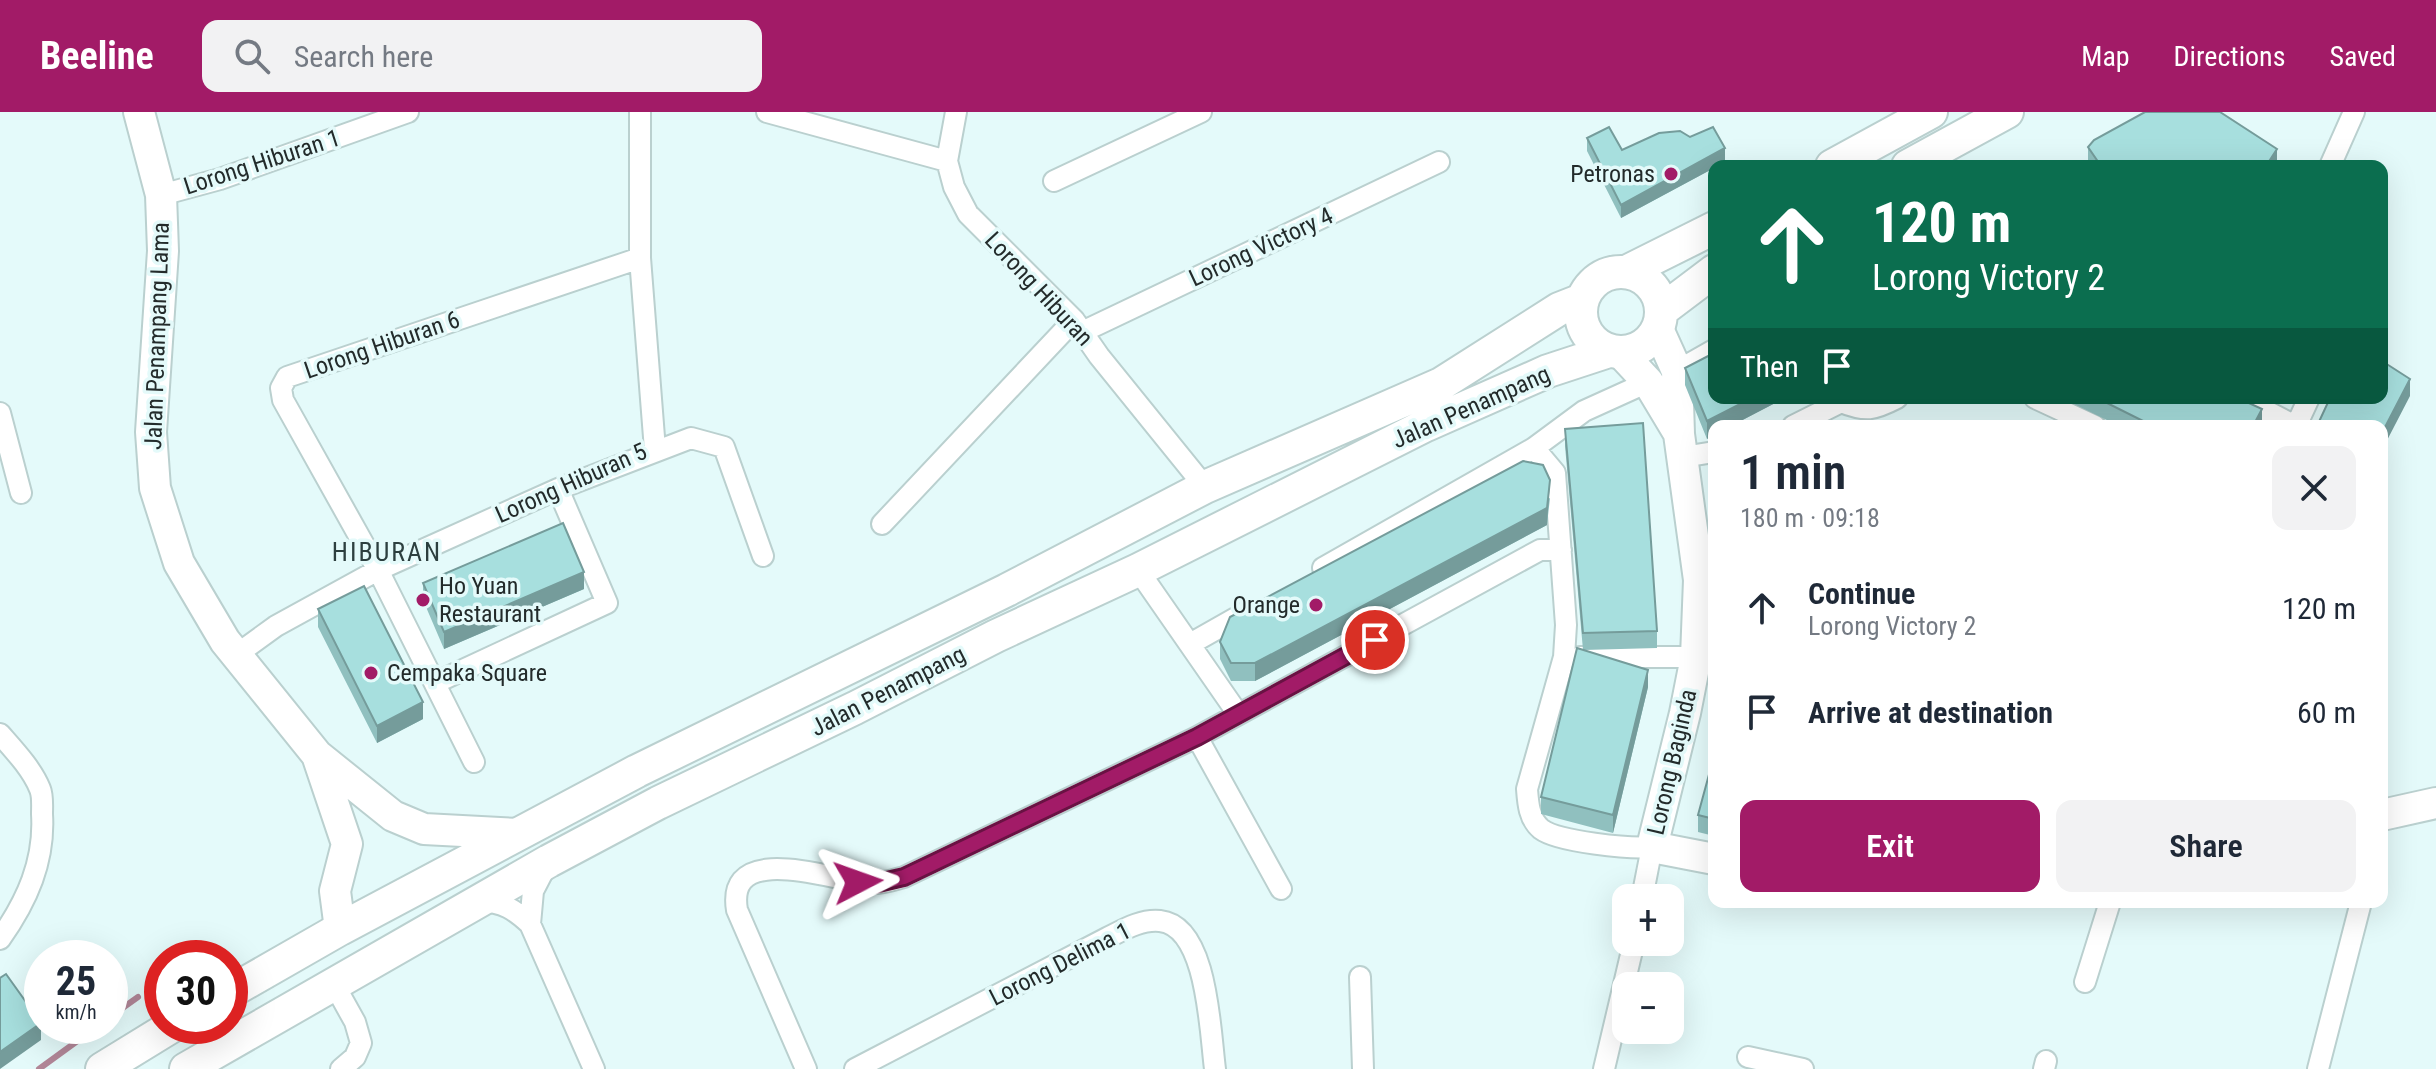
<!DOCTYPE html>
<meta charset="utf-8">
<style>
:root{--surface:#fff;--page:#f2f2f3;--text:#1f2937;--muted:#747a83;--accent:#a21b67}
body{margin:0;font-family:"Roboto Condensed",sans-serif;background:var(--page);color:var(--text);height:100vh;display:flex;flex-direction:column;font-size:30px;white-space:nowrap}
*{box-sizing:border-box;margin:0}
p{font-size:26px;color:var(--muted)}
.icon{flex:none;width:44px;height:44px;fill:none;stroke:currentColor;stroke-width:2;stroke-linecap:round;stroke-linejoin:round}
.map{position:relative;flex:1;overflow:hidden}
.details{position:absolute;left:1708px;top:308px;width:680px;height:488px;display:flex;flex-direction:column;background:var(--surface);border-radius:16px;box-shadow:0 8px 32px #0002}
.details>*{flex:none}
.hud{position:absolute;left:1708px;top:48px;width:680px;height:244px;border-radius:16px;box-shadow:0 8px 32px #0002;background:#0b6e4f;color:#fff;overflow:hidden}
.tools{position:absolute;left:1612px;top:772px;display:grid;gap:16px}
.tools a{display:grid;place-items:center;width:72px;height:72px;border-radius:16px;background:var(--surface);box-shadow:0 8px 32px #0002;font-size:40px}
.speed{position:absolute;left:24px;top:828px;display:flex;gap:16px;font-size:40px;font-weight:700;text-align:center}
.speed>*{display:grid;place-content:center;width:104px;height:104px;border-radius:50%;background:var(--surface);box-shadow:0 8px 32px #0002;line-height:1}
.speed small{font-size:20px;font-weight:400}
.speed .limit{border:12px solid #d22;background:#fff;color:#111}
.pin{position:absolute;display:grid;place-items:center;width:68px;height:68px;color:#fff;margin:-34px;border:4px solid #fff;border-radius:50%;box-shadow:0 2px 8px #0007}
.me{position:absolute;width:88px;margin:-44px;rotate:86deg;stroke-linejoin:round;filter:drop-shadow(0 0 6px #0008)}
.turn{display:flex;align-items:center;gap:28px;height:168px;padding:0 32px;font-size:36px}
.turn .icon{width:104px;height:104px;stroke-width:2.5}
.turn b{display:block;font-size:56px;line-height:68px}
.then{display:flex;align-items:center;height:76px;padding:0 32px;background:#0003;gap:16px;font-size:30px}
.round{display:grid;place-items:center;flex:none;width:84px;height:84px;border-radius:16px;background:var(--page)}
.head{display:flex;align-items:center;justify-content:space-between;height:136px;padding:0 32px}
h1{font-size:48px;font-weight:600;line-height:60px}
.action{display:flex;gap:16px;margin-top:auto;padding:16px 32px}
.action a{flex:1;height:92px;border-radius:16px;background:var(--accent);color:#fff;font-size:32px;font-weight:600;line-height:92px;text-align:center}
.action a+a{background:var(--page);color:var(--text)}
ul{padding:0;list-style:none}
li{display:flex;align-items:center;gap:24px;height:104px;padding:0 32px}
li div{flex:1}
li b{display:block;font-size:30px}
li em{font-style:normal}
header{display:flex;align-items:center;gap:48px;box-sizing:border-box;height:112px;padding:0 40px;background:var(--accent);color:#fff}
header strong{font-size:38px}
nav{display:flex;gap:44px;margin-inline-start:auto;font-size:28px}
.search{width:560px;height:72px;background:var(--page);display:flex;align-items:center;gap:20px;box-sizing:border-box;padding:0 28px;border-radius:16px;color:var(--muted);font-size:30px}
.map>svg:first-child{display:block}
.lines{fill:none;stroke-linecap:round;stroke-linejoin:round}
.stream{stroke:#b28798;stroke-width:6}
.street-casing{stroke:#bad0cf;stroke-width:24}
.secondary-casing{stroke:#bad0cf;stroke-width:34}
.primary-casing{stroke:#bad0cf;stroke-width:36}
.street{stroke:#fff;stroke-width:20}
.secondary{stroke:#fff;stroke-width:30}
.primary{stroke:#fff;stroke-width:32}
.wall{fill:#90c0bf}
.shaded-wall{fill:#759c9b}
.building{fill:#a7dfde;stroke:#759c9b;stroke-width:2}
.route-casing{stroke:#691243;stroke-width:20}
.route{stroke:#a21b67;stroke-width:14}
.poi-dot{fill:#a21b67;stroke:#e4fafa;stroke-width:3}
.labels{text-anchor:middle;stroke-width:7;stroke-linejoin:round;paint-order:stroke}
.street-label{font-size:24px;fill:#232b2b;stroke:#e4fafa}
.poi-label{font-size:24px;fill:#232b2b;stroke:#e4fafa;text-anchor:end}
.neighbourhood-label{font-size:26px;letter-spacing:2px;fill:#2d3f3f;stroke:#e4fafa}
</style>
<header>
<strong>Beeline</strong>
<div class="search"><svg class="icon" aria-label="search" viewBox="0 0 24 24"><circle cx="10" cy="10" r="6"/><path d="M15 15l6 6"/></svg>Search here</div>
<nav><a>Map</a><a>Directions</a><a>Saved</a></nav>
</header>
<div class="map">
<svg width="2436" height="957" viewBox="0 0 2436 957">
<rect width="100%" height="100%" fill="#e4fafa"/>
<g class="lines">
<path class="stream" d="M110 905 138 885
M39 957 98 914"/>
<defs>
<path id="street" d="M640 0V146L655 338
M767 0 947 49
M956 0 947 49 954 75 968 102 1074 208 1099 244 1205 375
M2330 54 2354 0
M1054 69 1201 0
M161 83 220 67 408 0
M1082 220 1439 50
M1677 259 1714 238
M2035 286 2095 314
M2241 286 2295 314
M0 301 21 381
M1793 314 1841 290C1866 300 1874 298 1897 286
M2296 314 2309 286
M1534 336 1555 361 1566 513 1564 545 1527 677C1528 691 1529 707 1541 717 1558 730 1630 737 1652 735L1642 786
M1683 345 1714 340
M882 412 1074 208
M1323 456 1534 336 1584 299 1648 270
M1138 458 1238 602
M1190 532 1250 498
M236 543 276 514 378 458 558 377 691 326 724 335 763 444
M1580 545H1696
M435 571 607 491 558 377
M0 622C14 638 32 657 40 677 43 684 42 694 42 702 45 749 27 789 0 827
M1197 625 1281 777
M474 650 378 458 283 288 281 276 287 265 640 146
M481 789C503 790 515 798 530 812L594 957
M530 812 533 779 547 752
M1360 865 1363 957
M2085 870 2110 790
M335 874 355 910 361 931 355 945 341 957
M1748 945 1803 957
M806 957 737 798C725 726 838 771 872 771 883 772 893 768 904 765L1197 625 1540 438H1561
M855 957 1107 826C1123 818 1141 807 1160 809 1208 814 1210 920 1215 957
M1604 957 1634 830
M2044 957 2046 949
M2318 957 2361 790"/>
<path id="secondary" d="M139 0 161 83 163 139 151 320 155 376 179 451 225 529 317 643 393 704 424 717 519 722
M1658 217 1677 259 1679 322 1699 468 1696 545 1685 601 1652 735 1714 747
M1621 241 1648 270 1678 320
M317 643 347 732 335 779 340 817
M2382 703 2436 691"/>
<path id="primary" d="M1832 54 1931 0
M1908 54 2007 0
M1581 200a40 40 0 1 1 80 0a40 40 0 1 1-80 0Z
M1626 160 1714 116
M1661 199 1714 159
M230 880 340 817 637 659 1007 478 1205 375 1441 272 1559 197 1582 188
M102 957 172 914
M186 957 549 749 658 691 855 596 996 524 1138 458 1426 313 1548 259 1609 239"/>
</defs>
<use href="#street" class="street-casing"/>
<use href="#secondary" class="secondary-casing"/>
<use href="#primary" class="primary-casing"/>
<use href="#street" class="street"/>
<use href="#secondary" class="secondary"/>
<use href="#primary" class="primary"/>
</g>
<path class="wall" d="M1690 25 1725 50 1717 54H1714V56L1621 106 1587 39V26L1622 38Z
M2088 35 2277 37 2276 54H2089L2088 52Z
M1685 256 1785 286 1731 314H1714L1707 327 1685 273Z
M2062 286H2238L2262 314H2119Z
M1565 317 1657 519V536L1584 538 1648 575 1613 721 1541 702V685L1583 538 1565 334Z
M1550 386 1547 413 1255 569H1231L1220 547V530Z
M423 471 584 477 444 537 423 488Z
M318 497 423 607 377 631 318 515Z
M1714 644V724L1698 720V703Z"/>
<path class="shaded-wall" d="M1725 36V50L1717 54H1714V56L1621 106V93Z
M2277 37V54H2266Z
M2410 267V284L2382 338V321Z
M1752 286H1785L1731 314H1714V323L1707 327V309Z
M2262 297V314H2253Z
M1550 368 1547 413 1255 569V551Z
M584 460V477L444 537V520Z
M1648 558V575L1613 721V703Z
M423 590V607L377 631V614Z
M41 911V928L0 957V940Z"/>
<path class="building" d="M2145 0H2220L2277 37 2266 54H2101L2088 35 2094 28Z
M1609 15 1622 38 1659 21 1680 19 1690 25 1713 15 1725 36 1621 93 1587 26Z
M1714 241V286H1752L1707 309 1685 256Z
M2382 249 2410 267 2382 321V314H2317L2330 286H2382Z
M2097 286H2238L2262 297 2253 314H2153Z
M1643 311 1657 519 1583 521 1565 317Z
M1523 349 1543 353 1550 368 1547 396 1255 551H1231L1220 530 1230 505Z
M563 411 584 460 444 520 423 471Z
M364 474 423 590 377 614 318 497Z
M1577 536 1648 558 1613 703 1541 685Z
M1714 644V707L1698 703Z
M6 862 41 911 0 940V866Z"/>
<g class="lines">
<defs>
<path id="route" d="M858 770 874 772 904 765 1197 625 1375 528"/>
</defs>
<use href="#route" class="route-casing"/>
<use href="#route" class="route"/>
</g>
<g class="poi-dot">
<circle cx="1671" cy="62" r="8"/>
<circle cx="423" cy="488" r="8"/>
<circle cx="1316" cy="493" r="8"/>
<circle cx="371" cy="561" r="8"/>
</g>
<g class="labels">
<g class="street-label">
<text transform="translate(262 50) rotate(-18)" y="8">Lorong Hiburan 1</text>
<text transform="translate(1261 135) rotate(-25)" y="8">Lorong Victory 4</text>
<text transform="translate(1039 177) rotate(47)" y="8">Lorong Hiburan</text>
<text transform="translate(157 224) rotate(-88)" y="8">Jalan Penampang Lama</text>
<text transform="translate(382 233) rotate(-19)" y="8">Lorong Hiburan 6</text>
<text transform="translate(1471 295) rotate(-24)" y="8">Jalan Penampang</text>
<text transform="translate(571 371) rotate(-24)" y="8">Lorong Hiburan 5</text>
<text transform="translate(888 579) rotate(-27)" y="8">Jalan Penampang</text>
<text transform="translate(1672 650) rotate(-77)" y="8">Lorong Baginda</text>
<text transform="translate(1060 852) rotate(-27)" y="8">Lorong Delima 1</text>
</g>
<g class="poi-label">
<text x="1655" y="70">Petronas</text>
<text x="439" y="482" text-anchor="start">Ho Yuan<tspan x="439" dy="28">Restaurant</tspan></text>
<text x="1300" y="501">Orange</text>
<text x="387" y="569" text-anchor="start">Cempaka Square</text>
</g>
<g class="neighbourhood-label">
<text x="387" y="449">HIBURAN</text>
</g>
</g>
</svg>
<div class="tools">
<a>+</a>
<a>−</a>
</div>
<div class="speed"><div>25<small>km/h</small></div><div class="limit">30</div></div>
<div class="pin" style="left:1375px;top:528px;background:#d93025"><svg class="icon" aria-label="arrive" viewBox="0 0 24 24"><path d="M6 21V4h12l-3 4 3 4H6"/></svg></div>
<svg class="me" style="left:858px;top:770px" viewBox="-20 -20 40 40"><path d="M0-17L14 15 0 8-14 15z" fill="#a21b67" stroke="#fff" stroke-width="4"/></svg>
<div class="hud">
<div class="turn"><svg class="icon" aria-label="ahead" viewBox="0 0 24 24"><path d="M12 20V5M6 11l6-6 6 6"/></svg><div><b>120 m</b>Lorong Victory 2</div></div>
<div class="then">Then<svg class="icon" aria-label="arrive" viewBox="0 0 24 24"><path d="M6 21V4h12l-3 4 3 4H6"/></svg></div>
</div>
<section class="details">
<div class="head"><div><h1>1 min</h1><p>180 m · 09:18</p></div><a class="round"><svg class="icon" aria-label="close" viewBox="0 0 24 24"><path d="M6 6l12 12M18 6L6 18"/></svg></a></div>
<ul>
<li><svg class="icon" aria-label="ahead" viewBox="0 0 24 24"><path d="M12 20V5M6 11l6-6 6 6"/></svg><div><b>Continue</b><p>Lorong Victory 2</p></div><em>120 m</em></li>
<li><svg class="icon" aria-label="arrive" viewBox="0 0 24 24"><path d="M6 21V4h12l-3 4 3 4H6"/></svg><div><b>Arrive at destination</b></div><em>60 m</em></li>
</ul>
<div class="action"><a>Exit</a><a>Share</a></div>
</section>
</div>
